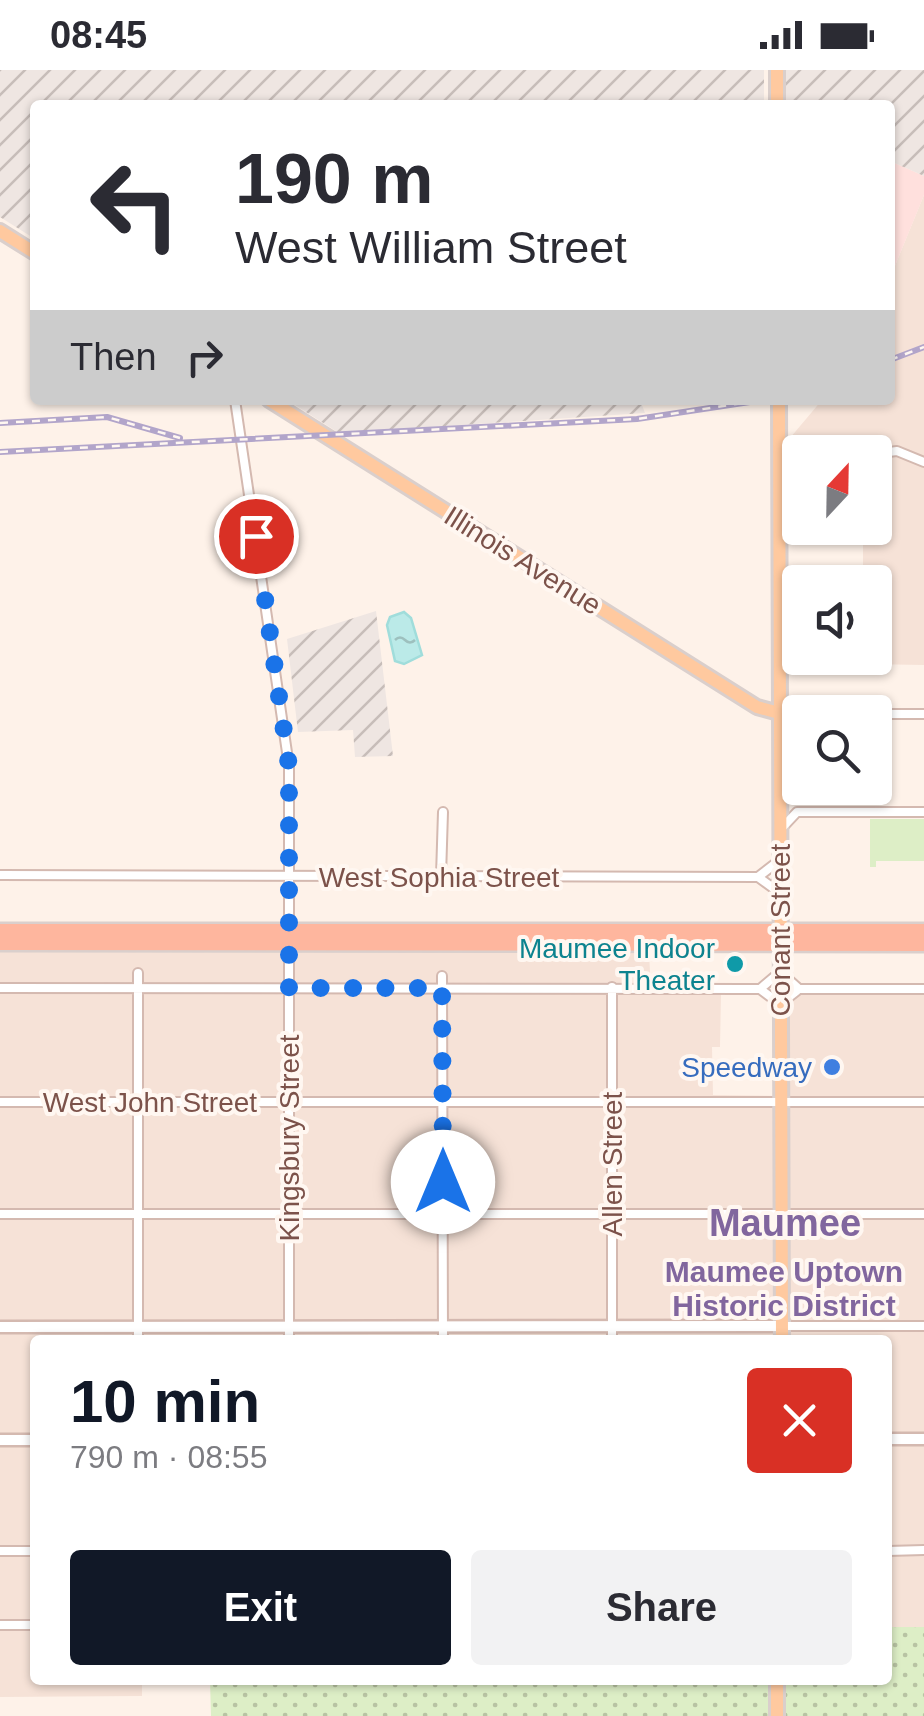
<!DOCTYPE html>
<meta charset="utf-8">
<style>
:root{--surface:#fff;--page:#f2f2f3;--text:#2b2b33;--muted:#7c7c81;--accent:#111827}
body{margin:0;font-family:Arial,sans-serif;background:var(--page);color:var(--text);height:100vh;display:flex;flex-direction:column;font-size:38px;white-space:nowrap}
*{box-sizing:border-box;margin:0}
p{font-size:32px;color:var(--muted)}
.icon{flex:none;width:55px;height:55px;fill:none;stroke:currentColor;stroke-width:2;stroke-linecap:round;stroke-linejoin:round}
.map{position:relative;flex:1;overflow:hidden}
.details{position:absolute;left:30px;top:1265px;width:862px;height:350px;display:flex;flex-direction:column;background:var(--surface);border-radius:10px;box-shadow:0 2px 8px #0004}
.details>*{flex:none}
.banner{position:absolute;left:30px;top:30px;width:865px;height:305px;border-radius:10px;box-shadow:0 2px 8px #0004;background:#fff;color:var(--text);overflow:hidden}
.needle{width:65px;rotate:22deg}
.controls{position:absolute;left:782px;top:365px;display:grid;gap:20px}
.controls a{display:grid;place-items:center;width:110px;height:110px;border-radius:10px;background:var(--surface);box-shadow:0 2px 8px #0004;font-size:50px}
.pin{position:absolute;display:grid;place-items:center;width:85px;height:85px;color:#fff;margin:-42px;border:5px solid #fff;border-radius:50%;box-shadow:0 2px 10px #0007}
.me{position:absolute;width:110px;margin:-55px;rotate:0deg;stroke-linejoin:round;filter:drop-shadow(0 0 8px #0008)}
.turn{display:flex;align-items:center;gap:35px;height:210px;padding:0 40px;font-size:45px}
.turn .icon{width:130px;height:130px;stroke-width:2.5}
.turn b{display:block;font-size:70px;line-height:85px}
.then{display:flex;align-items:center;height:95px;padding:0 40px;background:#0003;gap:20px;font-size:38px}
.round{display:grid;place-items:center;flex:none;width:105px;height:105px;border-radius:10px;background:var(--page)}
.summary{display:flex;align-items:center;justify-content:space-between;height:170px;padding:0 40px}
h1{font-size:60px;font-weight:700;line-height:75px;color:var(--accent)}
.button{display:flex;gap:20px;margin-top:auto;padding:20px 40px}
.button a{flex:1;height:115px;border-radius:10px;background:var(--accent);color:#fff;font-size:40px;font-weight:700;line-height:115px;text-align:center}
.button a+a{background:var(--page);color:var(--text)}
.status{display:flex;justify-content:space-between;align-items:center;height:70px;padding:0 50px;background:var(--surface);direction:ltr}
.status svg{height:28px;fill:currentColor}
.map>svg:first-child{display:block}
.residential{fill:#f6e2d7}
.commercial{fill:#ffe0dd}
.industrial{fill:url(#industrial-furrows)}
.grass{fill:#ddeec6}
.park{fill:url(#park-dots)}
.water{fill:url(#water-ripples);stroke:#a0dddb;stroke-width:2.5}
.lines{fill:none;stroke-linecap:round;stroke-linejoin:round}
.minor-casing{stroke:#d4b9b0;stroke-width:12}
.tertiary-casing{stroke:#d4b9b0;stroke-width:15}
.primary-casing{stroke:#dacfcc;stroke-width:18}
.trunk-casing{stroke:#dacfcc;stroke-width:19}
.minor{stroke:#fff;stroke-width:8}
.tertiary{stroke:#fff;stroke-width:10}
.primary{stroke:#ffc99f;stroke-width:12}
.trunk{stroke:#feb69e;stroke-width:14}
.rail-casing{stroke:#b2a5ca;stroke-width:6}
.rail{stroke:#fff7f1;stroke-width:2.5;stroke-dasharray:8;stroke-linecap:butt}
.route{stroke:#1a73e8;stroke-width:18;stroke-dasharray:0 32.4}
.culture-dot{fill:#0f9aa8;stroke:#fff7f1;stroke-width:4}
.shop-dot{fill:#3f7fe0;stroke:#fff7f1;stroke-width:4}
.labels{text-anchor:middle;stroke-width:8;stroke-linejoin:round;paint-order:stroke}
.street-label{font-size:28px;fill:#7c524a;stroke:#fff7f1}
.culture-label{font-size:28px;fill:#0d838f;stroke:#fff7f1;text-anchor:end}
.shop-label{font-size:28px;fill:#366cbe;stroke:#fff7f1;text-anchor:end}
.neighbourhood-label{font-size:30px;font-weight:bold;fill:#81669e;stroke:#fff7f1}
.district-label{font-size:38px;font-weight:bold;fill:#81669e;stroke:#fff7f1}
</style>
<div class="status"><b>08:45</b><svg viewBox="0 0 49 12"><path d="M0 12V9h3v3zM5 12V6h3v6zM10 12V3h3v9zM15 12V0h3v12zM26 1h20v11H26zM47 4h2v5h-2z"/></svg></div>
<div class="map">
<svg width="924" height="1646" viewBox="0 0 924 1646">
<defs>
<pattern id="industrial-furrows" width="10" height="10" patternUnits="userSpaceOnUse" patternTransform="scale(2.5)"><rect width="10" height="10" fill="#efe6e2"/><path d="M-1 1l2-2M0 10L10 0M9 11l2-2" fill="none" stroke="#c7bdb9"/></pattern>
<pattern id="park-dots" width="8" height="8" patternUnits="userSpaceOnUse" patternTransform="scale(2.5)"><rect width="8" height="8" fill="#ddeec6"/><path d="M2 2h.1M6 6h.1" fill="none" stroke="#b8c3a3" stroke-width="1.8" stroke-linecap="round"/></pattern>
<pattern id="water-ripples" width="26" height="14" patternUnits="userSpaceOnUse" patternTransform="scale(2.5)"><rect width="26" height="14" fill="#bbeae8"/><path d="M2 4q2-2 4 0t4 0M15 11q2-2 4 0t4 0" fill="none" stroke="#9dc0be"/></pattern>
</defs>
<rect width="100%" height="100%" fill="#fef2e9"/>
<path class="residential" d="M924 125V595L864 594V588H875V512H863V458H875V382H800V430H791L790 368 822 330H890V208Z
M0 881H649L651 924H721L720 977H712L713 1025 786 1026V923L924 924V1557H888V1270H35V1610H142V1626L0 1627Z"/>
<path class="commercial" d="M890 91 924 106V125L890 208Z"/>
<path class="industrial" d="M0 0H764V35H35V169L0 147Z
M785 0H924V106L890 91V35H785Z
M287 330H640L645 343 339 363Z
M376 541 393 686 355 687 353 660 298 662 287 569Z"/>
<path class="grass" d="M870 749H924V791H876V797H870Z"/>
<path class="park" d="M888 1557H924V1646H211L210 1610H888Z"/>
<path class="water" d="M404 542 411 548 422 585 404 594 395 591 387 555 390 547Z"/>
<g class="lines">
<defs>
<path id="minor" d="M235 330 289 696V861
M880 383 897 381 924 392
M779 643H800
M875 644H924
M781 759 797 742H924
M0 805 758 807 780 823
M441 806 443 742
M758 807 780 790
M289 875V1270
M138 903V1270
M442 906 443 1270
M0 918 760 919 780 934 799 919H924
M760 919 780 902 799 919
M0 1032H924
M0 1144H924
M782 1256H924
M612 1270V917
M0 1481H35
M888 1481 924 1480
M0 1555H35"/>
<path id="tertiary" d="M0 1257 782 1256
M888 1369H924
M0 1370H35"/>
<path id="primary" d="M777 0V35
M0 161 35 183
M269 330 757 637 779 643
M779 330 782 1270
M777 1646V1610"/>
<path id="trunk" d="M0 861H924
M0 873 924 874"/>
</defs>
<use href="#minor" class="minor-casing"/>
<use href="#tertiary" class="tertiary-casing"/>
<use href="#primary" class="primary-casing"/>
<use href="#trunk" class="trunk-casing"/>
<use href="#minor" class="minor"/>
<use href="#tertiary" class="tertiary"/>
<use href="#primary" class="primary"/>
<use href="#trunk" class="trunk"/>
<defs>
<path id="rail" d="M890 290 924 277
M0 353 107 347 180 368
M0 382 637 349 763 330"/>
</defs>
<use href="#rail" class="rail-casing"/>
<use href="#rail" class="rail"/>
</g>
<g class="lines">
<path class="route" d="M256 466 289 696V918H442L443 1112"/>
</g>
<circle class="culture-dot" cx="735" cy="894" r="10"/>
<circle class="shop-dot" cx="832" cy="997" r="10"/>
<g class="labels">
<g class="street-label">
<text transform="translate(523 490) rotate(32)" y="10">Illinois Avenue</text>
<text x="439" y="817">West Sophia Street</text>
<text transform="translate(780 860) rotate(-90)" y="10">Conant Street</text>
<text x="150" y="1042">West John Street</text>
<text transform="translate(289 1068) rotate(-90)" y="10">Kingsbury Street</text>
<text transform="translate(612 1094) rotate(-90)" y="10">Allen Street</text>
</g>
<g class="culture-label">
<text x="715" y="888">Maumee Indoor<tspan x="715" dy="32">Theater</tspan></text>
</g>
<g class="shop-label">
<text x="812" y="1007">Speedway</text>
</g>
<g class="neighbourhood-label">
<text x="784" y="1212">Maumee Uptown<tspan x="784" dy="34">Historic District</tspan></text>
</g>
<g class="district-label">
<text x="785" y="1166">Maumee</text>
</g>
</g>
</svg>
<div class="controls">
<a><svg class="needle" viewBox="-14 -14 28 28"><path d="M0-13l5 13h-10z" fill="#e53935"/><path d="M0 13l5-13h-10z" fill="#7c7c81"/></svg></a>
<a><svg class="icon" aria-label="sound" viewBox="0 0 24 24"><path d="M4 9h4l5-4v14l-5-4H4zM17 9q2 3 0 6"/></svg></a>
<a><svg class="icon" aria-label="search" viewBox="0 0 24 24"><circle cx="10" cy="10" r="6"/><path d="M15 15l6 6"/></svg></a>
</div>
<div class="pin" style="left:256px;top:466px;background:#d93025"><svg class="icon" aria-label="arrive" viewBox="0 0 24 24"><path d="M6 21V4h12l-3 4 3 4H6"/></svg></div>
<svg class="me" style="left:443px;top:1112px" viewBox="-20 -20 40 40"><circle r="19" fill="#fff"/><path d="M0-13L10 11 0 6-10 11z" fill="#1a73e8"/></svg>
<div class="banner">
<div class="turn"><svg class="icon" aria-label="left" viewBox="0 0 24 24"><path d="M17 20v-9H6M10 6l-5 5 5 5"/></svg><div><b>190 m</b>West William Street</div></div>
<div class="then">Then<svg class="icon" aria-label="right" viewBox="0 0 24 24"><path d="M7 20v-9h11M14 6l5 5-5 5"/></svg></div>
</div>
<section class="details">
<div class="summary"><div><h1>10 min</h1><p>790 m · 08:55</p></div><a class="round" style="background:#d93025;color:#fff"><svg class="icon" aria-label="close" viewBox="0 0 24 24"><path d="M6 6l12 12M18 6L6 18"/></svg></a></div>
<div class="button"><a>Exit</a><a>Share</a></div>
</section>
</div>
